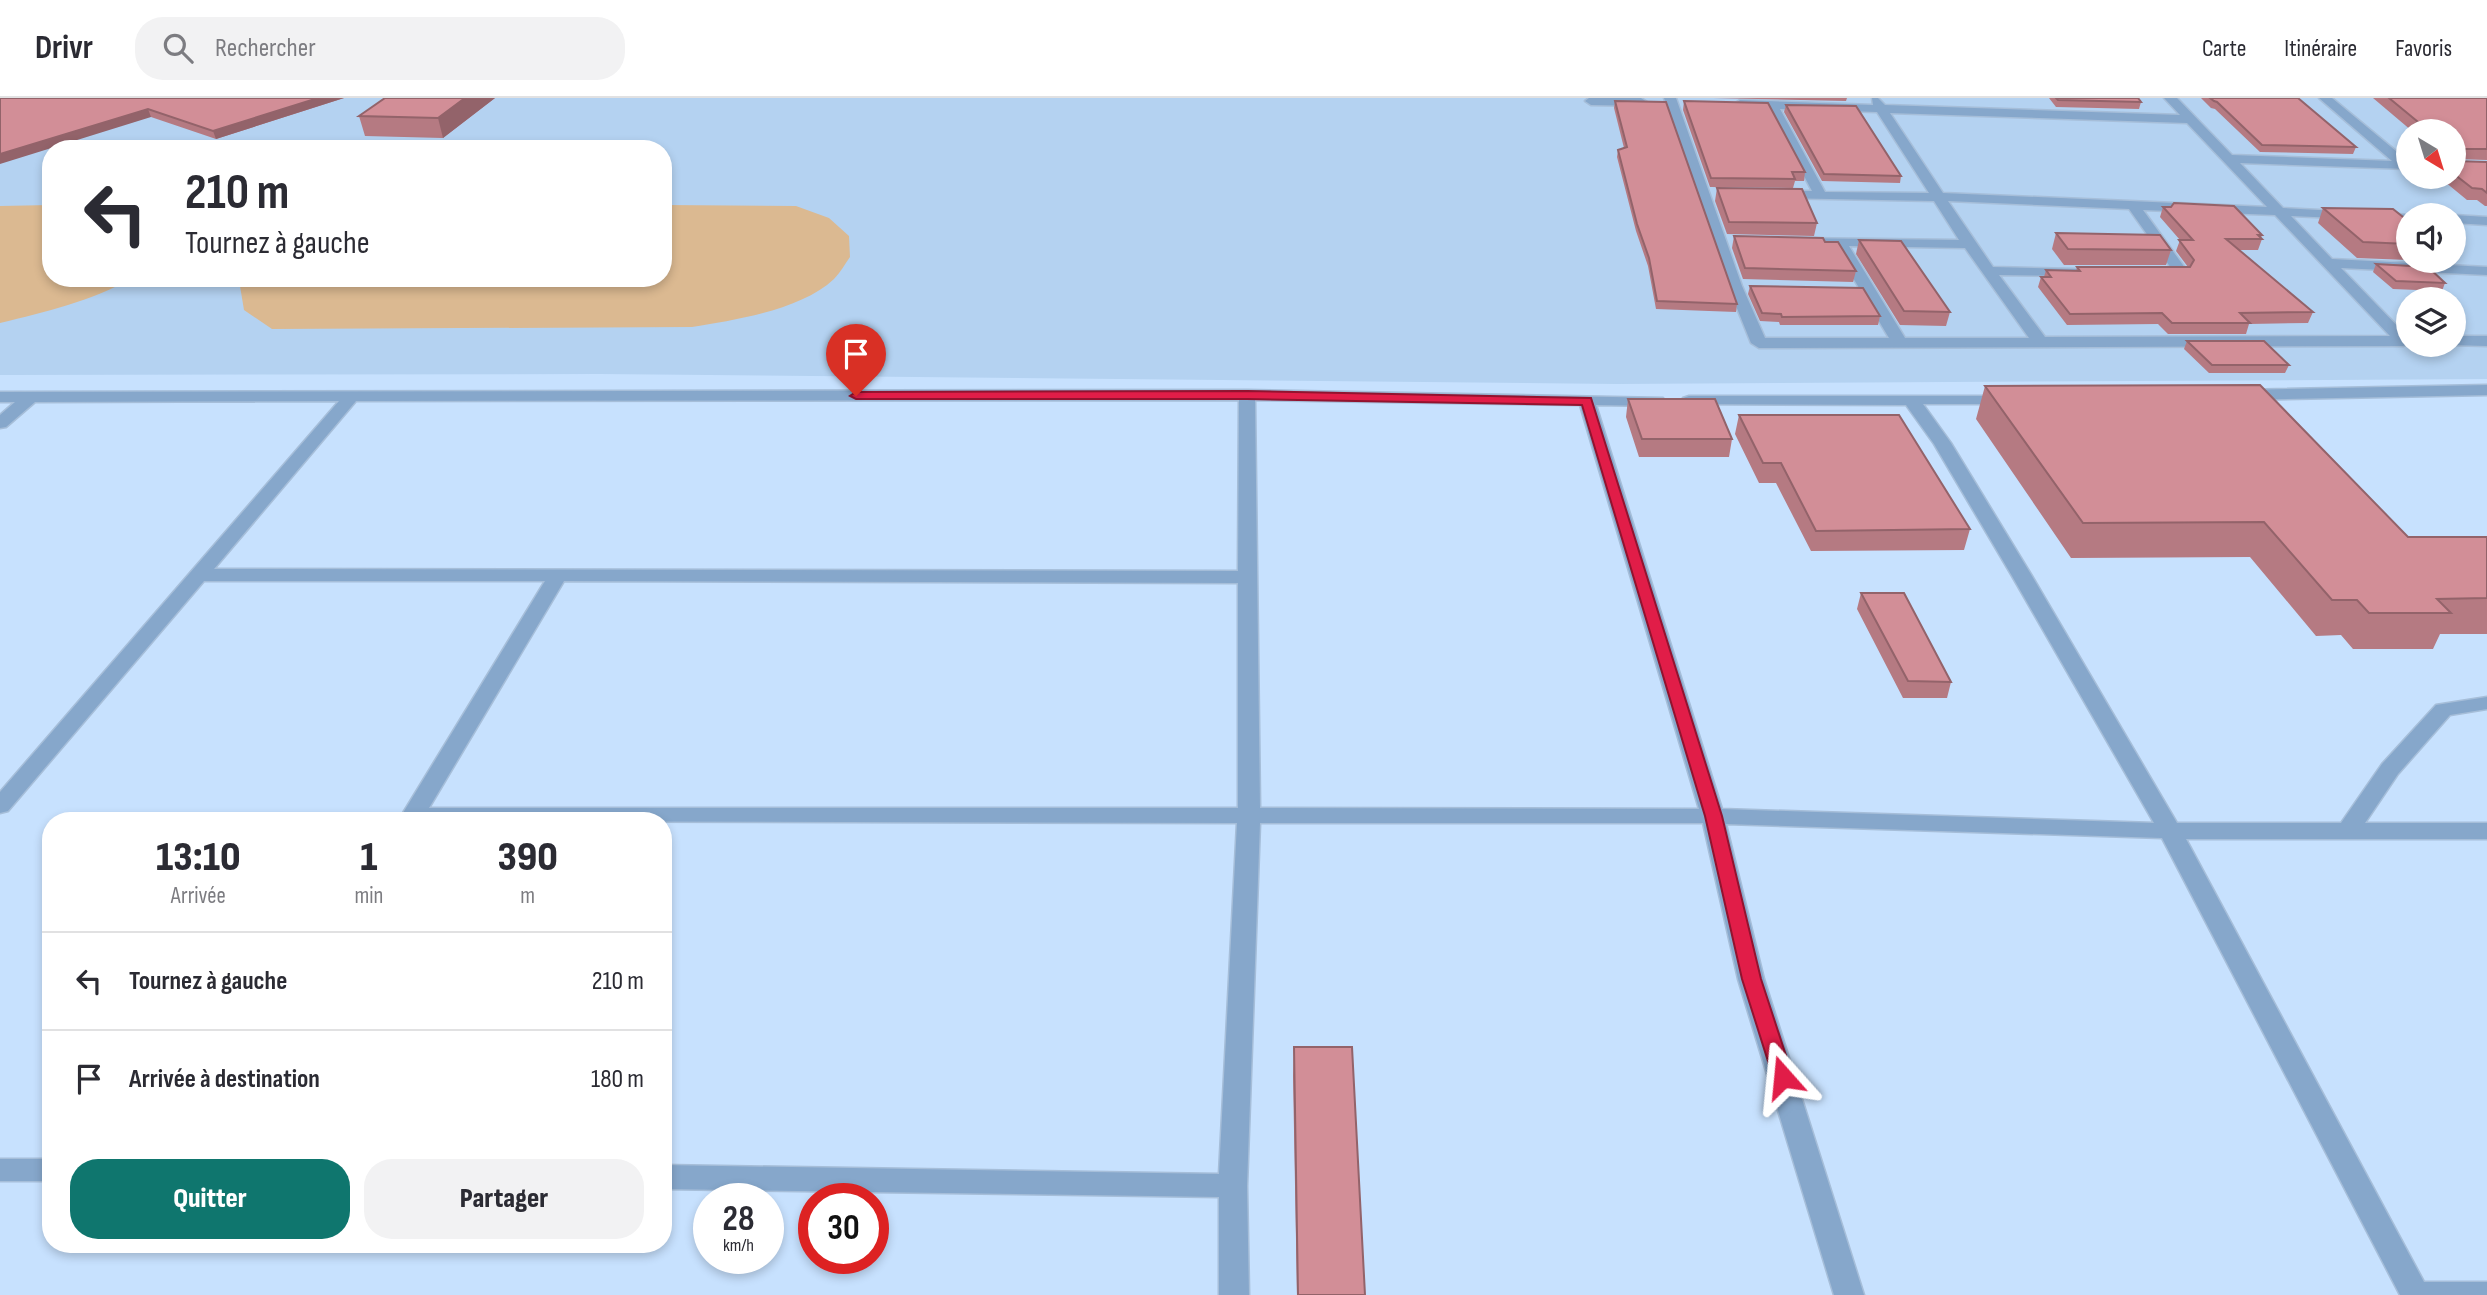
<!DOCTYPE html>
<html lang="fr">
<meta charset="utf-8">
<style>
:root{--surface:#fff;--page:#f2f2f3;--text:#2b2b33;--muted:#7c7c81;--line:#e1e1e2;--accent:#0f766e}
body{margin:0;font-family:"Sofia Sans Condensed",sans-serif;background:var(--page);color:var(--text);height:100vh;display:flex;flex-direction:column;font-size:26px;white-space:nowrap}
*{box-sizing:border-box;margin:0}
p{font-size:23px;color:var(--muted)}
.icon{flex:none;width:38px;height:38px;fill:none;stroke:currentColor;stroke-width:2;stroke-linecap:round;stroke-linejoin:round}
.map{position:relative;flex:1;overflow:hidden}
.panel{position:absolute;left:42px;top:714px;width:630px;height:441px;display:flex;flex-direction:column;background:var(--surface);border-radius:28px;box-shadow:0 4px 10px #0003}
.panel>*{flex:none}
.guide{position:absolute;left:42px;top:42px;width:630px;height:147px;border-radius:28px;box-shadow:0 4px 10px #0003;background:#fff;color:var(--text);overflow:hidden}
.needle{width:46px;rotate:142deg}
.buttons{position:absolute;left:2396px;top:21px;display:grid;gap:14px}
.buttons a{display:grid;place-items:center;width:70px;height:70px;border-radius:50%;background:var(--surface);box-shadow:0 4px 10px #0003;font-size:35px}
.speed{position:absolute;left:693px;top:1085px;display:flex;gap:14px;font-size:35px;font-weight:700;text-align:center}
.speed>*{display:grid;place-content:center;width:91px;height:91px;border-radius:50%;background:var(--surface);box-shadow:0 4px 10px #0003;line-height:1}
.speed small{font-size:18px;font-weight:400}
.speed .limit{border:10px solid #d22;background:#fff;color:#111}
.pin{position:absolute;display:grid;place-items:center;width:60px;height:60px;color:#fff;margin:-72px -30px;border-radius:50% 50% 50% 0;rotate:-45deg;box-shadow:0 0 7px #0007}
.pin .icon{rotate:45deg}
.me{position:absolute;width:77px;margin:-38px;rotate:342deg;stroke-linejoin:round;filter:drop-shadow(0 0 5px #0008)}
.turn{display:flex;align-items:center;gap:24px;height:147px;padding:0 28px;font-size:32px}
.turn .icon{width:91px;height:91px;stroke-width:2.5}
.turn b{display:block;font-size:49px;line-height:60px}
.eta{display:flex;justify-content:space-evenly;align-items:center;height:119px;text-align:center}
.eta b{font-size:42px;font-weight:800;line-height:49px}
.cta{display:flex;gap:14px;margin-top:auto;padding:14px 28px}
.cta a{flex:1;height:80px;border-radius:28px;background:var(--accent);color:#fff;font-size:28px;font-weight:800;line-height:80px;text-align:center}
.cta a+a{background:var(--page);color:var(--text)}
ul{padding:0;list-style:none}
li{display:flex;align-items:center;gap:21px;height:98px;padding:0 28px;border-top:2px solid var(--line)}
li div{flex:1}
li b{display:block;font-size:26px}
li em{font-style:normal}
header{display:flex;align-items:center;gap:42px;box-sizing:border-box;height:98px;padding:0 35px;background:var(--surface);border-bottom:2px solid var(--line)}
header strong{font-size:33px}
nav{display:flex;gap:38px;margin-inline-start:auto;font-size:24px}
.search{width:490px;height:63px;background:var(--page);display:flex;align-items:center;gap:18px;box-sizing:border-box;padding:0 24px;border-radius:28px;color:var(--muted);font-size:26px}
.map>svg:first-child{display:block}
.built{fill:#b4d2f1;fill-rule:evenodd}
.green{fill:#dbb991}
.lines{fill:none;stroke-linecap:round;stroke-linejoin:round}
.minor-casing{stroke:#a6bed9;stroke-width:3}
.minor{fill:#86a7cb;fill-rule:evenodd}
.wall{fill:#b57a82}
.shaded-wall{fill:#93636a}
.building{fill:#d28e97;stroke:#93636a;stroke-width:2}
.route{fill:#e11d48;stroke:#92132f;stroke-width:2}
</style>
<header>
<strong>Drivr</strong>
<div class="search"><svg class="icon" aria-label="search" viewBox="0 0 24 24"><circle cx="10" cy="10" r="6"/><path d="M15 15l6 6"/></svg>Rechercher</div>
<nav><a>Carte</a><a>Itinéraire</a><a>Favoris</a></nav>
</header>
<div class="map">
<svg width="2487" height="1197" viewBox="0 0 2487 1197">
<rect width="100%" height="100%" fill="#c7e1fe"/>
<path class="built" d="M0 0H2487V281L1617 286 599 276 0 277ZM2408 33H2454V79H2408ZM51 51H663V180H51ZM2408 117H2454V163H2408ZM2408 201H2454V247H2408Z"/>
<path class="green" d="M51 107V180H133C91 203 46 214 0 225V108Z
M663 107 796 108 829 120 849 138 850 159C845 166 840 175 834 181 801 212 735 222 692 229L272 231 244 212 240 188 246 180H663Z"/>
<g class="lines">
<defs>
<path id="minor" d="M1589 0H1641L1647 4 1641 8 1591 7 1585 3Z
M1664 0H1676L1742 188 1765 240H1889L1834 148 1796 147 1791 146V140L1959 142 1934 103 1772 100V94L1777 93H1812L1768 10 1736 9 1734 6 1740 2 1873 7 1872 0H1878L1885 7 2180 17 2164 0H2177L2232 57 2392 63 2319 0H2332L2408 63V71L2240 65 2283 110 2414 117H2408V123L2291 118 2332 161 2487 169V177L2341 170 2408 239V246L2403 248 1759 250 1751 245 1728 188ZM1780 11 1877 14 1929 95 1825 94ZM1890 15 2187 25 2267 109 1943 95ZM1948 103 2129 111 2171 170 2155 171 2153 174C2160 181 2181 181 2188 174L2143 112 2275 117 2390 238 2045 239 1999 177 2072 178 2079 174 2077 171 1993 169ZM1849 148 1965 150 2029 240H1905Z
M2453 117H2454L2487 119V127L2454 125Z
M2454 238H2487V248L2450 247H2454Z
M2487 287V297L2242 302 2234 297 2242 292Z
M1247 292 1663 300 1665 303 1663 306 1657 308 1596 307 1722 711 2154 725 2012 478 1934 346 1906 307 1683 306 1681 303 1683 300 1689 298H2016L2018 301 2010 306H1923L1951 345 2032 478 2177 725H2341L2382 666 2436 607 2487 599V611L2450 617 2398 676 2365 725H2487V741H2186L2424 1184H2487V1197H2400L2162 740 1726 726 1764 881 1864 1197H1834L1738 881 1703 725H1260L1247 1088 1249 1197H1219V1099L663 1091V1067L1219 1076 1237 725 398 723 545 483H204L8 713 0 715V694L339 303 35 304 6 329 0 330V317L15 304H0V294ZM1239 302 1238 473 214 471 356 303ZM1255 302 1580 307 1699 711 1260 710ZM564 483 1238 485V710H429Z
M0 1061H51V1083H0Z"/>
</defs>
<use href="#minor" class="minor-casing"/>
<use href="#minor" class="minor"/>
</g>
<path class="wall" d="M0 0H344L216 41 151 19Z
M385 0H495L443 40 365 38 359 18Z
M1713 0H1847L1846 3Z
M2049 0H2138L2141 4 2139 11 2056 9Z
M2201 0H2298L2356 49 2353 56 2260 54 2215 11 2211 10Z
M2373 0H2487V62L2454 61V62V33H2412Z
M1615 3 1737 206 1736 214 1656 211 1648 168 1636 133 1617 59 1618 52 1624 50 1614 10Z
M1684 3 1805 74 1804 83H1795L1793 90 1710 89 1683 12Z
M1786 7 1901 78 1900 85 1822 83 1784 14Z
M2454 63 2487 64V108H2485L2477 102H2467L2439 79H2454Z
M1717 90 1817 125 1814 138 1727 136 1715 103Z
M2163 109 2262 137 2261 140 2262 141 2258 152H2239L2313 214 2308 225 2249 226 2246 236H2168L2158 226 2067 227 2038 189 2041 179H2044L2046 172 2076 173 2077 169H2188L2176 153 2180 142 2160 119Z
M2323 110 2408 123V162L2357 160 2318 125Z
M2056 135 2171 152 2166 167H2064L2052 151Z
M1734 138 1825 144 1856 173 1853 184 1743 181 1732 150Z
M1859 142 1950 214 1946 228 1900 227 1856 156Z
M2376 166 2445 185 2442 193 2393 191 2373 174Z
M1750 188 1880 218 1878 227H1780L1779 224 1760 223 1748 196Z
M2187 243 2289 267 2285 275H2209L2184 251Z
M1985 288 2408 439H2487V536H2440L2433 551H2353L2341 537 2316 538 2250 459 2071 460 1976 321Z
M1628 301 1732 341 1729 359H1639L1626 319Z
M1739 317 1970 431 1964 452 1811 453 1776 385H1759L1735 336Z
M1861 495 1951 584 1947 600H1903L1857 511Z
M1294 949 1365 1197H1297L1293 978Z"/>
<path class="shaded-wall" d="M318 0H344L216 41 213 33Z
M465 0H495L443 40 438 20Z
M148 11 151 19 0 66V56Z"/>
<path class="building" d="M0 0H318L213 33 148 11 0 56Z
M385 0H465L438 20 359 18Z
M2056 0H2138L2141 4 2058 2Z
M2210 0H2298L2356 49 2262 47 2217 4 2214 3Z
M2389 0H2487V51H2458L2456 56 2454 54V33H2429Z
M1615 3 1666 4 1737 206 1657 203 1649 160 1637 126 1618 52 1627 49Z
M1684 3 1768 5 1805 74H1792L1795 81 1711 80Z
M1786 7 1856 8 1901 78 1824 76Z
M2454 63 2487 64V95L2482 91 2472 90 2454 76Z
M1717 90 1802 91 1817 125 1729 124Z
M2174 105 2234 108 2262 137H2258L2262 141H2226L2313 214 2240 215 2250 225H2172L2162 215 2070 216 2041 179H2051L2046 172 2080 173 2077 169H2190L2194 162 2179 142H2193L2163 109H2171Z
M2323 110 2393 111 2408 123V146L2363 144Z
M2056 135 2160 137 2171 152 2068 151Z
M1734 138 1823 140 1825 144H1838L1856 173 1745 170Z
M1859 142 1901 143 1950 214 1904 213Z
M2376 166 2428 169 2445 185 2396 183Z
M1750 188 1863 190 1880 218 1782 219 1781 216 1762 215Z
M2187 243H2264L2289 267H2212Z
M2260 287 2408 439H2487V500L2437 501 2451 515H2369L2357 502H2332L2264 424 2083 425 1985 288Z
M1628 301H1715L1732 341H1642Z
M1739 317H1899L1970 431 1816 433 1781 365H1763Z
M1861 495H1904L1951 584 1908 583Z
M1294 949H1352L1365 1197H1298Z"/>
<path class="route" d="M1247 293 1591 300 1722 718 1761 881 1793 979 1790 984 1783 987 1776 984 1773 979 1742 881 1705 718 1582 307 1247 301H856L850 298 856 294Z"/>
</svg>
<div class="buttons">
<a><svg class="needle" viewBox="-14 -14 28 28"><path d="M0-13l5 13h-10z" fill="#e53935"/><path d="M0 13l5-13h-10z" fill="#7c7c81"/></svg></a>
<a><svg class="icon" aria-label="sound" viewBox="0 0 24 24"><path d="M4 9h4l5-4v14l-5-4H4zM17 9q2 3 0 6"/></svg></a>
<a><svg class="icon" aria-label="layers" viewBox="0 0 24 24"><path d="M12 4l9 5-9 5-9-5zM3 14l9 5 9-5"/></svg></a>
</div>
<div class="speed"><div>28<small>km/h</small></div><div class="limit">30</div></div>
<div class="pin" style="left:856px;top:298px;background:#d93025"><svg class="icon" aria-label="arrive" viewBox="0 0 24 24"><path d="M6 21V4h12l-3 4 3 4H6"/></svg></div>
<svg class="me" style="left:1783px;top:979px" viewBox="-20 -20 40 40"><path d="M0-17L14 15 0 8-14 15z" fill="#e11d48" stroke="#fff" stroke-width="4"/></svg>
<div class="guide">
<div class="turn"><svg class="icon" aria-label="left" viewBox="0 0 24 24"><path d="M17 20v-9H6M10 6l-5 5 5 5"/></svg><div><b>210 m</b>Tournez à gauche</div></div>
</div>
<section class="panel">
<div class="eta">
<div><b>13:10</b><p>Arrivée</p></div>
<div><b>1</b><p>min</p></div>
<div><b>390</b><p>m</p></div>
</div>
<ul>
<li><svg class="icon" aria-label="left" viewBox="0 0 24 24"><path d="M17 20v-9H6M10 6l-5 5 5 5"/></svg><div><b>Tournez à gauche</b></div><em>210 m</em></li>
<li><svg class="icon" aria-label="arrive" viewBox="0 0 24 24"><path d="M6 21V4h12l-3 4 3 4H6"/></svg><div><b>Arrivée à destination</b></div><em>180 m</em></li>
</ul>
<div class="cta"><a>Quitter</a><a>Partager</a></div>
</section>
</div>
